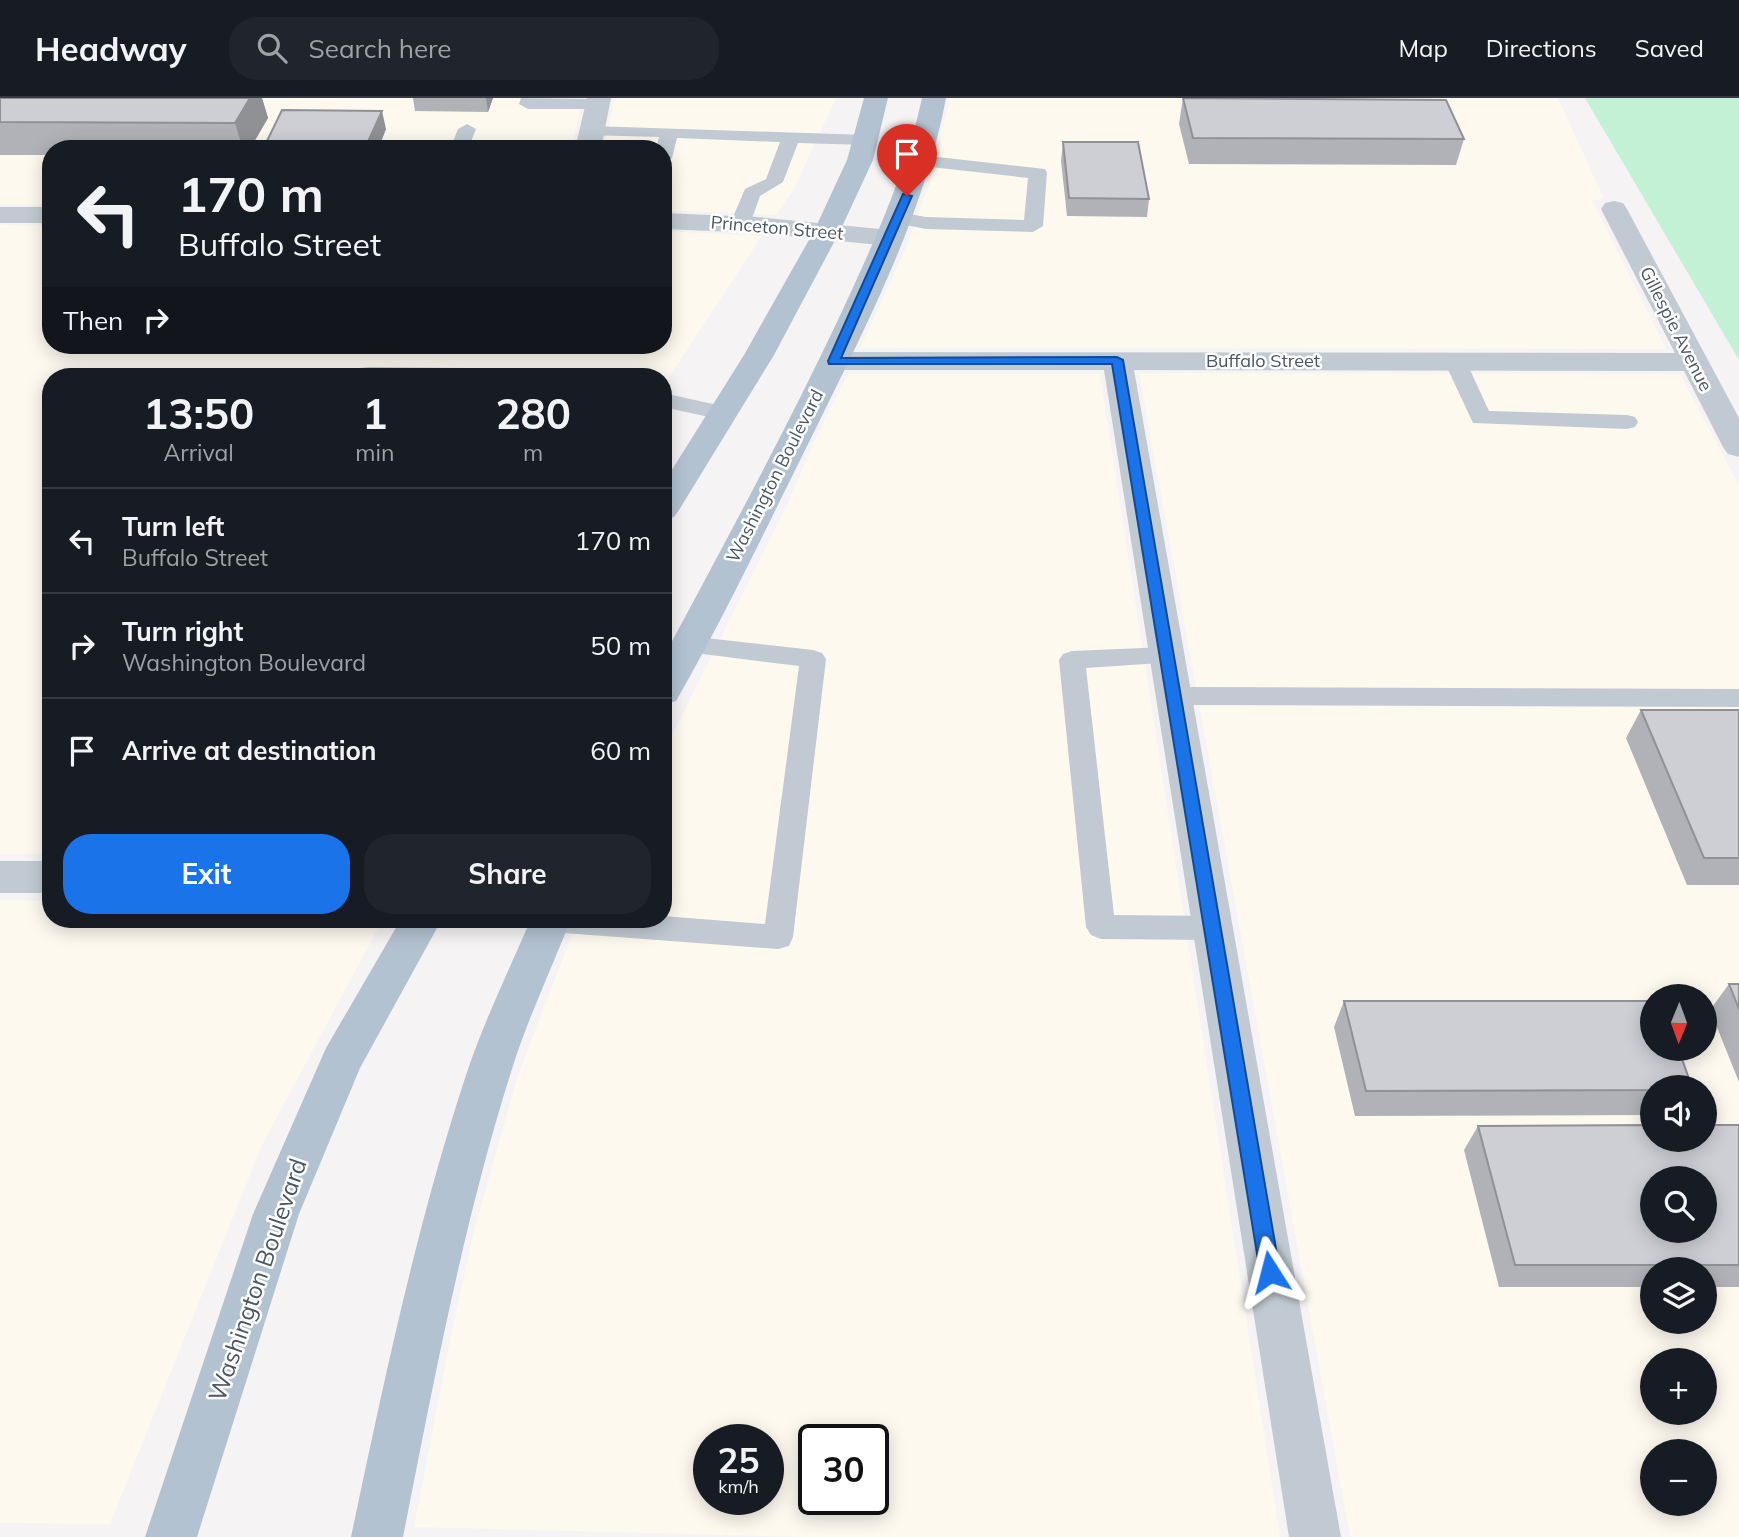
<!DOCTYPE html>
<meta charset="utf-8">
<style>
:root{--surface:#171b24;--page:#20242c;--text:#f1f3f6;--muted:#9ea1a6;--line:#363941;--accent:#1a73e8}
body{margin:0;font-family:Mulish,sans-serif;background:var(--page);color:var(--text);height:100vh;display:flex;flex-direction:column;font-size:26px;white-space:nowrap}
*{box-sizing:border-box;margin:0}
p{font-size:23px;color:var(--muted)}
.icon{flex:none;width:38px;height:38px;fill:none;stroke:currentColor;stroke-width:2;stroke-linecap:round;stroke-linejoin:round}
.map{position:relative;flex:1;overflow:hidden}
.side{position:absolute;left:42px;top:270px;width:630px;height:560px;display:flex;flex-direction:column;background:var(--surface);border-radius:28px;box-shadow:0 4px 18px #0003}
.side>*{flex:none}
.banner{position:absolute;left:42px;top:42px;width:630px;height:214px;border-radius:28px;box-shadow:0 4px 18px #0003;background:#171b24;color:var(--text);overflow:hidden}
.needle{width:46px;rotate:181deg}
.controls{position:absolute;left:1640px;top:886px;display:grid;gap:14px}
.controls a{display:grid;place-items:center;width:77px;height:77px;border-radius:50%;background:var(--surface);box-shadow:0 4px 18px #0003;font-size:35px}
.speed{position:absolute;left:693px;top:1326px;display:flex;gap:14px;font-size:35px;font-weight:700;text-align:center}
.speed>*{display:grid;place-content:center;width:91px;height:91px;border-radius:50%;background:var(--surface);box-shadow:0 4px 18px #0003;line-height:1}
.speed small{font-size:18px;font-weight:400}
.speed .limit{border:4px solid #111;border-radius:10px;background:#fff;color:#111}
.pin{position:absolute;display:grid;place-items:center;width:60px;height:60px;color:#fff;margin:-72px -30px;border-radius:50% 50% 50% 0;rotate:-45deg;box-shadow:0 0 7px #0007}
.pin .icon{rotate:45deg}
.me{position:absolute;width:77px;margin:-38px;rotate:351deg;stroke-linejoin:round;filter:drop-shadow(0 0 5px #0008)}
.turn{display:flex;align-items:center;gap:24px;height:147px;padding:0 21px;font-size:32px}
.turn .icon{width:91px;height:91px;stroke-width:2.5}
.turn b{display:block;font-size:49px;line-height:60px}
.then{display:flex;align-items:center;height:66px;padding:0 21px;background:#0003;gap:14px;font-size:26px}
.eta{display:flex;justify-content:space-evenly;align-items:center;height:119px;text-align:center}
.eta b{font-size:42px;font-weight:700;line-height:49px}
.button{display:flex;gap:14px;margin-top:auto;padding:14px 21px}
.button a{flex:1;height:80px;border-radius:28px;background:var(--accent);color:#fff;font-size:28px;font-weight:700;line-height:80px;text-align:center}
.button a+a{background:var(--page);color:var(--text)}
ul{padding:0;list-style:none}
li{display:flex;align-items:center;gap:21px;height:105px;padding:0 21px;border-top:2px solid var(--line)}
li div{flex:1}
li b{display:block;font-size:26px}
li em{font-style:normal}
header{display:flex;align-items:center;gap:42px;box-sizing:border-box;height:98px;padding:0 35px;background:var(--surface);border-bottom:2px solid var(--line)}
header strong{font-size:33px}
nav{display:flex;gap:38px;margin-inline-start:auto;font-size:24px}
.search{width:490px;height:63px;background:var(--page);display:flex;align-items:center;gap:18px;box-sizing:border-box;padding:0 24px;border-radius:28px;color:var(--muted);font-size:26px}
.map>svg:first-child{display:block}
.commercial{fill:#fdf9ef;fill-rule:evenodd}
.green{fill:#c3f1d5}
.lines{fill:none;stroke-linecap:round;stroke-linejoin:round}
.lane{fill:#c1cad2;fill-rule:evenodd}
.street{fill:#c1cad2;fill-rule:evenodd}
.primary{fill:#b3c2d1;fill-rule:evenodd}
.wall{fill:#b0b2b7}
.shaded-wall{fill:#909195}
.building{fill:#cdcfd5;stroke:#909195;stroke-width:2;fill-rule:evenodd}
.route{fill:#1a73e8;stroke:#114b97;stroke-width:2}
.labels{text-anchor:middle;stroke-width:5;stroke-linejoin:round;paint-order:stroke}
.far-street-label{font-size:18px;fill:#4a5661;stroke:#fff}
.near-street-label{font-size:24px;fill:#4a5661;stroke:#fff}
</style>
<header>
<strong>Headway</strong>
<div class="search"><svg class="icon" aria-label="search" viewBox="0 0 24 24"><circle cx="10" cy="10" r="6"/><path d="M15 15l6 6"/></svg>Search here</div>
<nav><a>Map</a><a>Directions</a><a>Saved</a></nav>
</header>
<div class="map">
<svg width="1739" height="1439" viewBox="0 0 1739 1439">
<rect width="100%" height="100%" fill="#f5f3f3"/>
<path class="commercial" d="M0 0H583L571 51H51V107L0 106Z
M615 0H836L794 91 776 117 663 112V51H604Z
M950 0H1558L1604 101 1592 102 1666 251 860 250 905 152 932 78Z
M0 127 51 128V247H663V133L762 138 663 288V278H51V756H0Z
M1139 275 1680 276 1739 387V1439H1350ZM1652 898H1704V950H1652ZM1652 989H1704V1041H1652ZM1652 1080H1704V1132H1652ZM1652 1171H1704V1223H1652ZM1652 1262H1704V1314H1652ZM1652 1353H1704V1405H1652Z
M848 276H1100L1280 1439H803L414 1429 451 1237 475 1129 518 977 578 821H663V655L788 405 813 346ZM709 1342H768V1402H709ZM814 1342H873V1402H814Z
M0 802 51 803V821H383L262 1047 110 1426 0 1425Z"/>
<path class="green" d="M1585 0H1739V262Z"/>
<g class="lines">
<path class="lane" d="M521 0 598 1 607 6 598 11H528L519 6Z
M467 26 476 31 468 51H450L458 31Z
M592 28 866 37 875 42 866 47 798 45 783 84 760 98 750 126 740 132 730 126 745 91 766 81 780 44 677 40 672 60 663 65V51H656L659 39 586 37 583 33 586 29Z
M920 57 1045 71 1047 75 1043 128 1033 134 926 131 891 124 888 120 898 114 926 119 1024 122 1028 80 913 67 911 63 913 59Z
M1455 257 1463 258 1466 263 1489 313 1627 317 1635 319 1638 324 1635 329 1627 331 1473 325 1444 263 1447 258Z
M368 269 470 270 478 271 481 276 479 278H356L360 270Z
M663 295 731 310 734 315 731 320 723 322 663 309Z
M688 538 813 552 822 555 826 561 793 839 789 848 778 851 550 834 540 830 536 821H663V818L765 826 799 568 679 553 675 547 679 541Z
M1166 549 1175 552 1179 558 1175 564 1086 570 1114 817 1212 818 1222 822 1227 830 1222 838 1212 842 1101 841 1091 837 1086 829 1059 562 1063 556 1072 553Z
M1173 589 1739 591V609L1173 607 1164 605 1160 598 1164 591Z"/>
<path class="street" d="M587 0H611L601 51H575Z
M1614 103 1623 105 1627 111 1739 320V359L1728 356 1723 349 1684 273 1134 272 1341 1439H1289L1104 272H834L824 269 819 263 824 257 834 254 1675 255 1601 111 1605 105Z
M0 109H51V125H0Z
M663 115 758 119 890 132 900 134 903 140 900 146 890 148 758 135 663 131Z
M0 763H51V795H0Z"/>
<path class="primary" d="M864 0H888L873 62 840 133 774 257 679 412 674 419 663 422V386L744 257 814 133 847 62Z
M922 0H946C924 117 866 228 814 334 769 424 726 516 676 603L663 607V560C723 448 783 338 837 224 871 151 905 79 922 0Z
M401 821H442L360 970 299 1116 197 1439H145L253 1116 326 950Z
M531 821H571C551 872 527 922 511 974 463 1126 434 1283 403 1439H351C384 1283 417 1125 467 974 485 921 509 872 531 821Z"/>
</g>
<path class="wall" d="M0 0H262L268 20 250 51H51V57H0Z
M413 0H493L488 14 415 13Z
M1183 0 1464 41 1456 67 1189 66 1179 26Z
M386 31 378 51H266L265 47Z
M1063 44 1149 101 1147 119 1067 118 1061 63Z
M1641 612H1739V787H1687L1626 640Z
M1729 886H1739V984L1710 912Z
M1344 903 1652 989V1017L1355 1018 1334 929Z
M1739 1027V1189H1704V1171H1652V1189H1499L1464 1052 1478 1028Z"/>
<path class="shaded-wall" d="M250 0H262L268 20 250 51H243L235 25Z
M486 0H493L488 14Z
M382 13 386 31 378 51H367L366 48Z"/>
<path class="building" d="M0 0H250L235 25 0 24Z
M1183 0 1446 2 1464 41 1193 40Z
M282 12 382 13 366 48 265 47Z
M1063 44H1138L1149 101 1069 100Z
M1641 612H1739V760H1704Z
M1729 886H1739V911Z
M1344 903H1652V950H1678L1692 989H1652V992L1366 993Z
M1652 1027V1041H1704V1027H1739V1167H1515L1478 1028ZM1652 1080H1704V1132H1652Z"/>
<path class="route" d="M903 96 912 98 841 260 1117 259 1123 262 1280 1174 1277 1181 1270 1184 1263 1181 1260 1174 1112 266H829L828 263Z"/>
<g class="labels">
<g class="far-street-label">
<text transform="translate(777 130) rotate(5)" y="6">Princeton Street</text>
<text transform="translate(1676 231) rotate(63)" y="6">Gillespie Avenue</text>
<text x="1263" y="269">Buffalo Street</text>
<text transform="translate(775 378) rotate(-63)" y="6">Washington Boulevard</text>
</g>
<g class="near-street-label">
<text transform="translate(258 1182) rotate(-71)" y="8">Washington Boulevard</text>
</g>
</g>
</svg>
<div class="controls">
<a><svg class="needle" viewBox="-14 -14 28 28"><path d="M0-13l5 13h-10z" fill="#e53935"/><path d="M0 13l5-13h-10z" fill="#9ea1a6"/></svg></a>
<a><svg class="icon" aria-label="sound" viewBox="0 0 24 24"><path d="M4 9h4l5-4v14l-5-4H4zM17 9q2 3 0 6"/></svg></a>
<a><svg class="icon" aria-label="search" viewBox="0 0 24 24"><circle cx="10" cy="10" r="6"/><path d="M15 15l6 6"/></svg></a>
<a><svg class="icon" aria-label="layers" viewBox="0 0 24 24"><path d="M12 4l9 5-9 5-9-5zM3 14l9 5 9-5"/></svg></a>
<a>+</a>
<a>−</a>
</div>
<div class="speed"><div>25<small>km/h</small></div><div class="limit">30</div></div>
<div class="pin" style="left:907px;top:98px;background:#d93025"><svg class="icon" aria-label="arrive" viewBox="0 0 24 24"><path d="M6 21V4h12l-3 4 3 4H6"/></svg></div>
<svg class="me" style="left:1270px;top:1174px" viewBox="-20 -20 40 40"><path d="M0-17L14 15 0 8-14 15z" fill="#1a73e8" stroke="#fff" stroke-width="4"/></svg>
<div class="banner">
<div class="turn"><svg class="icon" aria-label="left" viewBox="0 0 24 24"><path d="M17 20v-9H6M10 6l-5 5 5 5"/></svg><div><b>170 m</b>Buffalo Street</div></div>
<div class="then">Then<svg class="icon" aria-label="right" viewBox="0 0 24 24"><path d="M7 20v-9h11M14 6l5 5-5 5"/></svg></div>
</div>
<section class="side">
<div class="eta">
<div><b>13:50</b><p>Arrival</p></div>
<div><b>1</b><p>min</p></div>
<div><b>280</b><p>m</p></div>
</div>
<ul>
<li><svg class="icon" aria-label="left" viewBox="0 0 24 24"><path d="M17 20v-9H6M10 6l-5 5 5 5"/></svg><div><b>Turn left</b><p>Buffalo Street</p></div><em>170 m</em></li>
<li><svg class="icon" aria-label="right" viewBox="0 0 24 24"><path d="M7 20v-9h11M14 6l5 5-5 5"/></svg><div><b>Turn right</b><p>Washington Boulevard</p></div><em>50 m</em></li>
<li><svg class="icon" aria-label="arrive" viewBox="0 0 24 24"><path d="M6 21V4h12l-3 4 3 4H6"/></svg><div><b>Arrive at destination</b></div><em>60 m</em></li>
</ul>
<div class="button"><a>Exit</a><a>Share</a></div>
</section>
</div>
